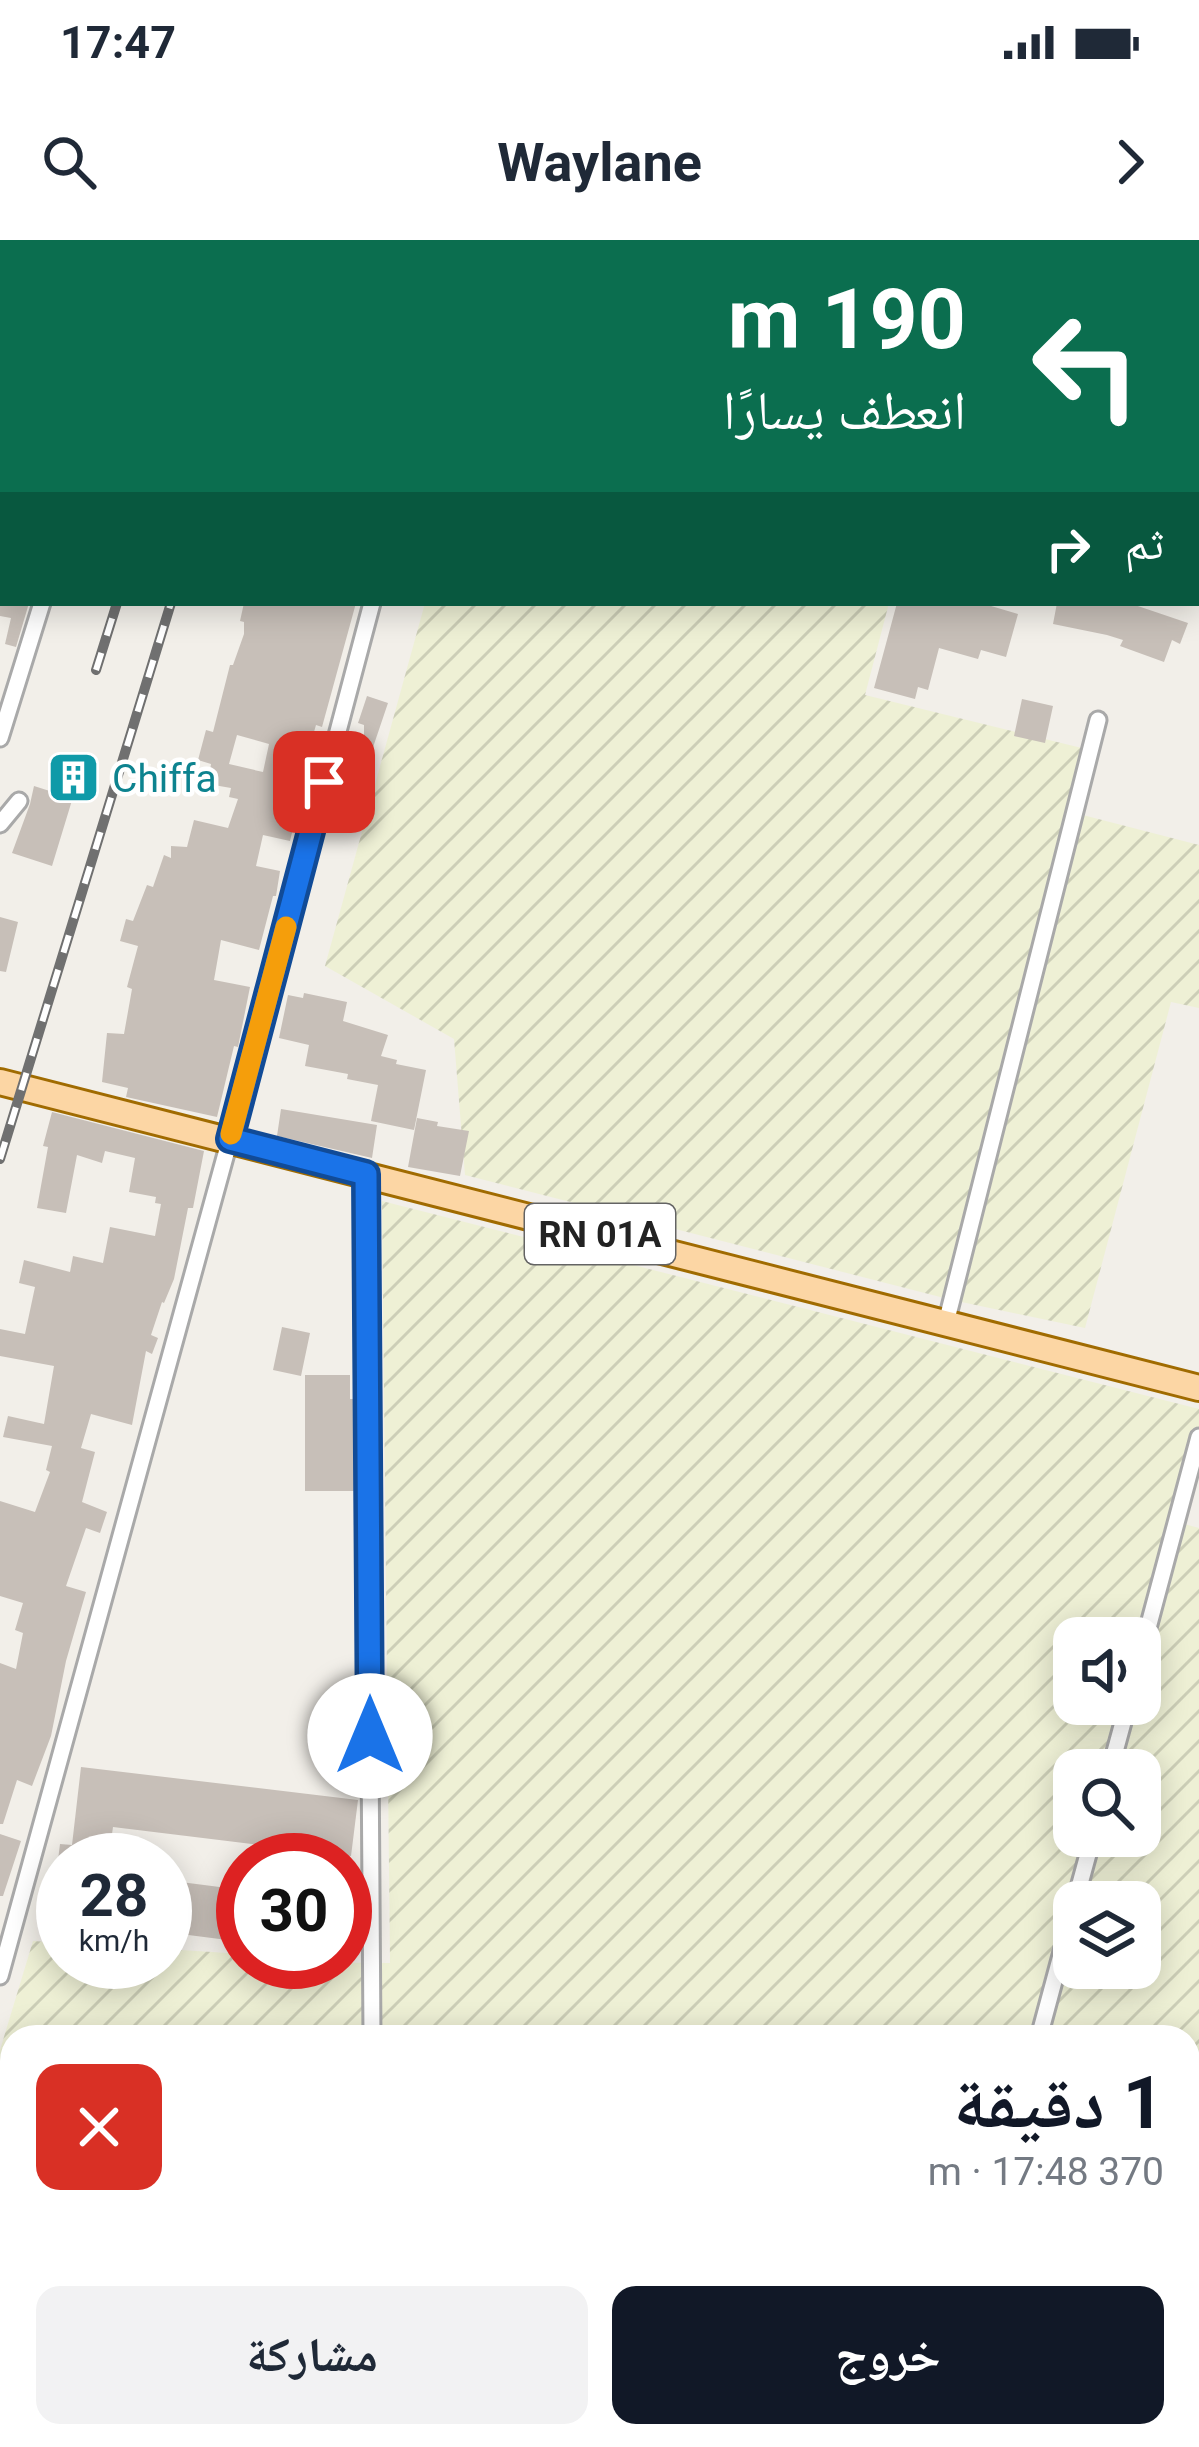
<!DOCTYPE html>
<html lang="ar">
<meta charset="utf-8">
<style>
:root{--surface:#fff;--page:#f2f2f3;--text:#1f2937;--muted:#747a83;--accent:#111827}
body{margin:0;font-family:Roboto,"Noto Naskh Arabic",sans-serif;background:var(--page);color:var(--text);direction:rtl;height:100vh;display:flex;flex-direction:column;font-size:45px;white-space:nowrap}
*{box-sizing:border-box;margin:0}
p{font-size:39px;color:var(--muted)}
.icon{flex:none;width:66px;height:66px;fill:none;stroke:currentColor;stroke-width:2;stroke-linecap:round;stroke-linejoin:round}
.map{position:relative;flex:1;overflow:hidden;direction:ltr}
.panel{position:absolute;left:0px;top:1785px;width:1200px;height:423px;display:flex;flex-direction:column;background:var(--surface);border-radius:36px 36px 0 0;box-shadow:0 6px 30px #0003;direction:rtl}
.panel>*{flex:none}
.banner{position:absolute;left:0px;top:0px;width:1200px;height:366px;box-shadow:0 6px 30px #0003;direction:rtl;background:#0b6e4f;color:#fff;overflow:hidden}
.fabs{position:absolute;left:1053px;top:1377px;display:grid;gap:24px}
.fabs a{display:grid;place-items:center;width:108px;height:108px;border-radius:24px;background:var(--surface);box-shadow:0 6px 30px #0003;font-size:60px}
.speed{position:absolute;left:36px;top:1593px;display:flex;gap:24px;font-size:60px;font-weight:700;text-align:center}
.speed>*{display:grid;place-content:center;width:156px;height:156px;border-radius:50%;background:var(--surface);box-shadow:0 6px 30px #0003;line-height:1}
.speed small{font-size:30px;font-weight:400}
.speed .limit{border:18px solid #d22;background:#fff;color:#111}
.pin{position:absolute;display:grid;place-items:center;width:102px;height:102px;color:#fff;margin:-51px;border-radius:24px;box-shadow:0 6px 18px #0006}
.me{position:absolute;width:132px;margin:-66px;rotate:0deg;stroke-linejoin:round;filter:drop-shadow(0 0 9px #0008)}
.turn{display:flex;align-items:center;gap:42px;height:252px;padding:0 36px;font-size:54px}
.turn .icon{width:156px;height:156px;stroke-width:2.5}
.turn b{display:block;font-size:84px;line-height:102px}
.then{display:flex;align-items:center;height:114px;padding:0 36px;background:#0003;gap:24px;font-size:45px}
.round{display:grid;place-items:center;flex:none;width:126px;height:126px;border-radius:24px;background:var(--page)}
.head{display:flex;align-items:center;justify-content:space-between;height:204px;padding:0 36px}
h1{font-size:72px;font-weight:700;line-height:90px;color:var(--accent)}
.primary-button{display:flex;gap:24px;margin-top:auto;padding:24px 36px}
.primary-button a{flex:1;height:138px;border-radius:24px;background:var(--accent);color:#fff;font-size:48px;font-weight:700;line-height:138px;text-align:center}
.primary-button a+a{background:var(--page);color:var(--text)}
.status{display:flex;justify-content:space-between;align-items:center;height:84px;padding:0 60px;background:var(--surface);direction:ltr}
.status svg{height:33px;fill:currentColor}
header{display:flex;justify-content:space-between;align-items:center;height:156px;padding:0 36px;background:var(--surface);font-size:54px;font-weight:700}
.map>svg:first-child{display:block}
.farmland{fill:url(#farmland-furrows);fill-rule:evenodd}
.building{fill:#c7bfb8;fill-rule:evenodd}
.lines{fill:none;stroke-linecap:round;stroke-linejoin:round}
.minor-casing{stroke:#a9a9a9;stroke-width:21}
.primary-casing{stroke:#a06b00;stroke-width:30}
.minor{stroke:#fff;stroke-width:15}
.primary{stroke:#fcd6a4;stroke-width:24}
.rail-casing{stroke:#707070;stroke-width:10}
.rail{stroke:#fff;stroke-width:6;stroke-dasharray:18;stroke-linecap:butt}
.route-casing{stroke:#114b97;stroke-width:30}
.route{stroke:#1a73e8;stroke-width:21}
.slow{stroke:#f59e0b;stroke-width:21}
.labels{text-anchor:middle;stroke-width:9;stroke-linejoin:round;paint-order:stroke}
.shield{fill:#fff;stroke:#646464;stroke-width:3}
.shield-label{font-size:36px;font-weight:bold;fill:#222}
.culture-label{font-size:39px;fill:#0d838f;stroke:#fff;text-anchor:start}
</style>
<div class="status"><b>17:47</b><svg viewBox="0 0 49 12"><path d="M0 12V9h3v3zM5 12V6h3v6zM10 12V3h3v9zM15 12V0h3v12zM26 1h20v11H26zM47 4h2v5h-2z"/></svg></div>
<header><svg class="icon" aria-label="forward" viewBox="0 0 24 24"><path d="M9 5l7 7-7 7"/></svg>Waylane<svg class="icon" aria-label="search" viewBox="0 0 24 24"><circle cx="10" cy="10" r="6"/><path d="M15 15l6 6"/></svg></header>
<div class="map">
<svg width="1199" height="2207" viewBox="0 0 1199 2207">
<defs>
<pattern id="farmland-furrows" width="10" height="10" patternUnits="userSpaceOnUse" patternTransform="scale(3)"><rect width="10" height="10" fill="#eef0d5"/><path d="M-1 1l2-2M0 10L10 0M9 11l2-2" fill="none" stroke="#ccceb7"/></pattern>
</defs>
<rect width="100%" height="100%" fill="#f2efe9"/>
<path class="farmland" d="M526 0H1199V351L1197 3H525Z
M425 363H889L865 455 1090 510 1075 573 1199 605V768L1171 762 1085 1088 952 1060 465 935 454 799 325 726Z
M382 961 1199 1169V1197L1177 1282 1199 1288V2207H0V1810L33 1701 63 1703V1722H165V1709L243 1714V1722L390 1723ZM1074 1398H1140V1464H1074ZM1074 1530H1140V1596H1074ZM1074 1662H1140V1728H1074ZM12 1797H1188V2196H12Z"/>
<path class="building" d="M0 363H29L16 407 5 404 11 378 0 376Z
M244 363H356L322 487 316 485 307 516 310 517 290 601 263 595 256 626 280 631 276 656H273L259 710 221 700 214 740 250 747 238 807 234 806 217 877 126 857 128 848 102 842 107 793 124 794 132 749 127 747 138 706 120 701 126 679 133 681 147 645 153 647 164 615 171 618V606L187 607 194 580 228 588 238 559 229 557 231 548 208 544 211 524 198 520 206 490 213 492 230 425H233L244 394V382L240 381ZM237 495 269 504 263 532 229 524Z
M897 363H981L1018 374 1006 417 981 410 978 419 939 408 928 450 918 447 915 459 874 448Z
M1057 363H1129L1188 383 1180 404 1172 400 1164 422 1120 406 1123 400 1107 395 1053 384Z
M367 456 388 463 366 528H364V485L358 483Z
M1022 459 1053 466 1045 503 1014 496Z
M68 516 90 523 79 559 73 557 52 626 12 613 30 564 34 546 56 553Z
M0 677 18 682 6 732 0 731Z
M304 753 347 762 343 781 388 795 381 816 397 820 396 824 426 830 414 890 371 881 378 845 347 839 348 834 305 826 309 805 279 798 288 755 303 758Z
M281 869 377 885 372 918 277 896Z
M52 872 204 911 193 968H188L174 1039 164 1063 162 1062 151 1095 158 1098 152 1114 146 1111 132 1185 91 1174 81 1208 95 1212 82 1262 107 1272 100 1293 86 1288 66 1346 86 1352 66 1421 51 1496 32 1546 17 1540 3 1584H0V1423L16 1429 23 1393 15 1390 23 1363 0 1356V1261L35 1272 50 1232 46 1230 52 1206 3 1197 8 1176 44 1184 54 1126 0 1116V1089L25 1094 35 1047 19 1043 24 1020 70 1032 73 1016 103 1023 110 987 155 996 161 964 155 963 156 957 129 952 135 918 105 911 102 923 77 915 66 973 37 968 48 907 43 906Z
M417 878 438 882 437 886 469 891 460 936 408 927Z
M282 1087 310 1093 301 1136 273 1130Z
M305 1135H350V1159H356V1251H305Z
M81 1527 358 1560 351 1616 113 1587 110 1608 103 1609 112 1610 111 1620H58L60 1604 72 1605Z
M0 1594 21 1601 3 1656H0Z
M165 1640 243 1650V1702L165 1692Z"/>
<g class="lines">
<defs>
<path id="minor" d="M467 3 468 0
M0 88 3 89
M0 336 3 337
M0 498 42 363
M0 584 19 561
M366 934 372 1797
M946 1083 1098 480
M1140 1418 1199 1197
M1110 1530 1128 1464
M1075 1662 1093 1596
M0 1736 230 899 372 363
M1039 1797 1074 1667
M374 2196V2207
M930 2207 933 2196"/>
<path id="primary" d="M0 842 1199 1148"/>
</defs>
<use href="#minor" class="minor-casing"/>
<use href="#primary" class="primary-casing"/>
<use href="#minor" class="minor"/>
<use href="#primary" class="primary"/>
<defs>
<path id="rail" d="M232 3 234 0
M280 3 281 0
M96 430 117 363
M0 919 171 363"/>
</defs>
<use href="#rail" class="rail-casing"/>
<use href="#rail" class="rail"/>
</g>
<g class="lines">
<defs>
<path id="route" d="M324 542 230 899 366 934 370 1496"/>
</defs>
<use href="#route" class="route-casing"/>
<use href="#route" class="route"/>
<path class="slow" d="M231 894 286 687"/>
</g>
<defs>
<symbol id="building-square" viewBox="-11 -11 22 22"><rect x="-9" y="-9" width="18" height="18" rx="4" fill="#0f9aa8" stroke="#fff"/><path d="M-4-6H4V6H1V3H-1V6H-4ZM-2.5-4.3h1.7v1.8h-1.7ZM.8-4.3h1.7v1.8H.8ZM-2.5-1h1.7V.8h-1.7ZM.8-1h1.7V.8H.8Z" fill="#fff"/></symbol>
</defs>
<g fill-rule="evenodd">
<use href="#building-square" x="44" y="508" width="59" height="59"/>
</g>
<g class="labels">
<rect class="shield" x="525" y="964" width="150" height="60" rx="9"/>
<g class="shield-label">
<text x="600" y="1007">RN 01A</text>
</g>
<g class="culture-label">
<text x="112" y="552">Chiffa</text>
</g>
</g>
</svg>
<div class="fabs">
<a><svg class="icon" aria-label="sound" viewBox="0 0 24 24"><path d="M4 9h4l5-4v14l-5-4H4zM17 9q2 3 0 6"/></svg></a>
<a><svg class="icon" aria-label="search" viewBox="0 0 24 24"><circle cx="10" cy="10" r="6"/><path d="M15 15l6 6"/></svg></a>
<a><svg class="icon" aria-label="layers" viewBox="0 0 24 24"><path d="M12 4l9 5-9 5-9-5zM3 14l9 5 9-5"/></svg></a>
</div>
<div class="speed"><div>28<small>km/h</small></div><div class="limit">30</div></div>
<div class="pin" style="left:324px;top:542px;background:#d93025"><svg class="icon" aria-label="arrive" viewBox="0 0 24 24"><path d="M6 21V4h12l-3 4 3 4H6"/></svg></div>
<svg class="me" style="left:370px;top:1496px" viewBox="-20 -20 40 40"><circle r="19" fill="#fff"/><path d="M0-13L10 11 0 6-10 11z" fill="#1a73e8"/></svg>
<div class="banner">
<div class="turn"><svg class="icon" aria-label="left" viewBox="0 0 24 24"><path d="M17 20v-9H6M10 6l-5 5 5 5"/></svg><div><b>190 m</b>انعطف يسارًا</div></div>
<div class="then">ثم<svg class="icon" aria-label="right" viewBox="0 0 24 24"><path d="M7 20v-9h11M14 6l5 5-5 5"/></svg></div>
</div>
<section class="panel">
<div class="head"><div><h1>1 دقيقة</h1><p>370 m · 17:48</p></div><a class="round" style="background:#d93025;color:#fff"><svg class="icon" aria-label="close" viewBox="0 0 24 24"><path d="M6 6l12 12M18 6L6 18"/></svg></a></div>
<div class="primary-button"><a>خروج</a><a>مشاركة</a></div>
</section>
</div>
